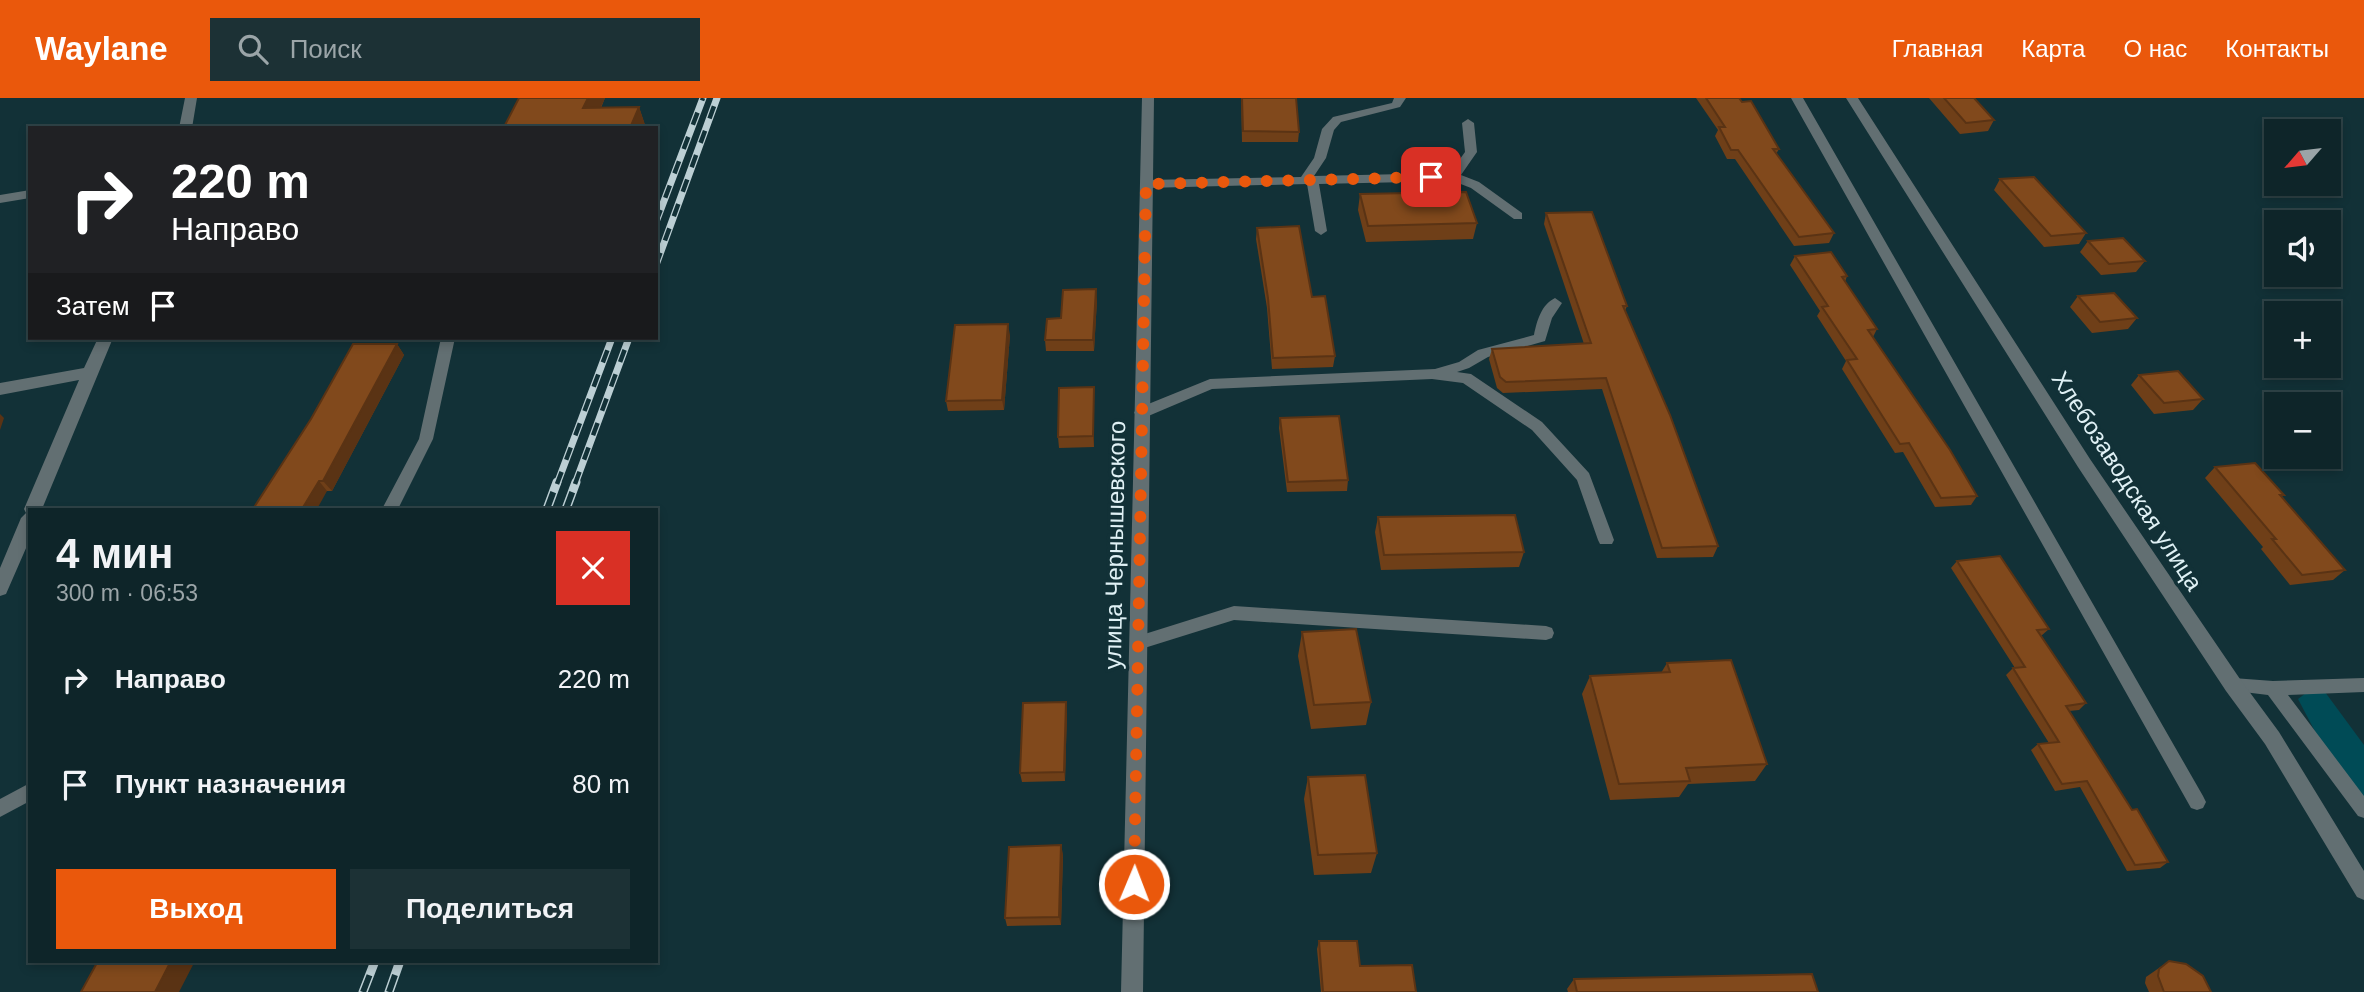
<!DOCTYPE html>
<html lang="ru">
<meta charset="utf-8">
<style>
:root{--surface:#0e2529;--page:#1c3135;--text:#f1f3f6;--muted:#9ba5a8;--line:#2e4246;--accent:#ea580c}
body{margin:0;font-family:Arial,sans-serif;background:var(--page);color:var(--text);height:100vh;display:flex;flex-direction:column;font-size:26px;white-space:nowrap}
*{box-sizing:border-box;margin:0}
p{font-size:23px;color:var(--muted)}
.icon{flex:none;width:38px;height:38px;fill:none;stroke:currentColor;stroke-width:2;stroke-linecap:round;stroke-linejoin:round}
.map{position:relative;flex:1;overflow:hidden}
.panel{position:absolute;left:28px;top:410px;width:630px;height:455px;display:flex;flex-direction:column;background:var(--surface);border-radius:0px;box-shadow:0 4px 10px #0003,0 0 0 2px var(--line)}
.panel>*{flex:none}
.guide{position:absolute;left:28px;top:28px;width:630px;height:214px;border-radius:0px;box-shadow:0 4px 10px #0003,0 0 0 2px var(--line);background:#202124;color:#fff;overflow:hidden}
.needle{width:46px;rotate:242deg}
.fabs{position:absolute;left:2264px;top:21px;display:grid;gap:14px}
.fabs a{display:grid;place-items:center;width:77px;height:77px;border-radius:0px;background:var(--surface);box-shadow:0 4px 10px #0003,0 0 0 2px var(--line);font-size:35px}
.pin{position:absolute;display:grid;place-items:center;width:60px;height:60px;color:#fff;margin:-30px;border-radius:14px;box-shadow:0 4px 10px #0006}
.me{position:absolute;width:77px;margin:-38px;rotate:1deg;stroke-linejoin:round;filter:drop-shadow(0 0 5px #0008)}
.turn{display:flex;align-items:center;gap:24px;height:147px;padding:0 28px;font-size:32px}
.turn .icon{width:91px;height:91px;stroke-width:2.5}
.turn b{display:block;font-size:49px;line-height:60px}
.then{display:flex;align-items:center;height:66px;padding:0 28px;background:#0003;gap:14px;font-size:26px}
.round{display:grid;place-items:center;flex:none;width:74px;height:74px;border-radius:0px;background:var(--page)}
.overview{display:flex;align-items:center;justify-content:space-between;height:119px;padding:0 28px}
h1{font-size:42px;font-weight:700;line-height:52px}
.primary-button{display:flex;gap:14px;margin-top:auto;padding:14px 28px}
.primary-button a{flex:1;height:80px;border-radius:0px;background:var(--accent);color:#fff;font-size:28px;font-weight:700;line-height:80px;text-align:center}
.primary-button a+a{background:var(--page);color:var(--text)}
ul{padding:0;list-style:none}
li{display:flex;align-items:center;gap:21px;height:105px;padding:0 28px}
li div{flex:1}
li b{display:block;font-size:26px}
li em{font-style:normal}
header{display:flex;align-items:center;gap:42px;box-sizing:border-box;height:98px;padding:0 35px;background:var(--accent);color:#fff}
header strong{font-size:33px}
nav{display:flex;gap:38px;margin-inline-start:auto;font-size:24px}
.search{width:490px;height:63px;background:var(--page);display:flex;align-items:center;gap:18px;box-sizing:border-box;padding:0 24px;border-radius:0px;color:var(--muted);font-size:26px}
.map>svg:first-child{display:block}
.green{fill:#004b56}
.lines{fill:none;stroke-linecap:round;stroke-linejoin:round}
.service{fill:#626f72;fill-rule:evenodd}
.minor{fill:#626f72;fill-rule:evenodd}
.tertiary{fill:#626f72;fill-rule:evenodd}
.rail-far1-casing{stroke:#bccfd4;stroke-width:7}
.rail-casing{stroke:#bccfd4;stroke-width:9}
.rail-far1{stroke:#123137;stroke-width:4.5;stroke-dasharray:13;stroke-linecap:butt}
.rail{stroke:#123137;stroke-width:6;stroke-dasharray:18;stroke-linecap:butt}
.wall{fill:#6f3f18}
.shaded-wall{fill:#5a3314}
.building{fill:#81491c;stroke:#5a3314;stroke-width:2}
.route{stroke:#ea580c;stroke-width:12;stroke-dasharray:0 21.6}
.labels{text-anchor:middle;stroke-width:7;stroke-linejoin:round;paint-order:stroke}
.street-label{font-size:24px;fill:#e0f1f5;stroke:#123137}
</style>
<header>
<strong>Waylane</strong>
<div class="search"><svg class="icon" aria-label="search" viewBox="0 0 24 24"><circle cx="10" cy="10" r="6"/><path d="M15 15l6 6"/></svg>Поиск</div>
<nav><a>Главная</a><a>Карта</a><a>О нас</a><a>Контакты</a></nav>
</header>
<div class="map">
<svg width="2364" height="894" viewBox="0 0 2364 894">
<rect width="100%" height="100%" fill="#123137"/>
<path class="green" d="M2325 594 2364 647V702L2318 639 2298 601 2306 595Z"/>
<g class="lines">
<path class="service" d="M1394 0H1406L1400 9 1341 24 1334 32 1326 60 1314 78 1450 75 1465 54 1462 25 1468 21 1474 25 1477 54 1461 77 1479 84 1522 115V121H1514L1471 90 1453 83 1319 86 1327 133 1321 137 1315 133 1307 86 1146 90 1140 86 1146 82 1301 79 1314 60 1322 31 1333 19 1392 5Z
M1791 0H1803L2203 698 2206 704 2203 710 2197 712 2191 710Z
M1555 200 1562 205 1552 220 1545 243 1488 259 1469 270 1457 274 1471 276 1542 324 1589 375 1614 442 1612 446H1600L1598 442 1577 382 1532 332 1463 285 1432 281 1212 291 1146 319 1141 320 1134 315 1136 311 1210 281 1435 271 1459 264 1478 252 1534 237C1537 223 1541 207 1555 200Z
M441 240H455L433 341 398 411H382L419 341Z
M1234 508 1546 528 1552 530 1554 535 1552 540 1546 542 1234 522 1138 552 1132 550 1130 545 1132 540Z
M2233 580 2273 583 2364 580V594L2288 597 2364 698V720L2358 718 2268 597 2227 592 2224 587 2227 582Z
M30 685V703L0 719V701Z"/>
<path class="minor" d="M185 0H197L192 30H179Z
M1142 0H1154L1143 894H1121Z
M30 92V100L0 105V97Z
M98 240H113L42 411H30V441L6 496 0 498V470L21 420 26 415 24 411 79 282 0 297V285L84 270Z"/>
<path class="tertiary" d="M1846 0H1858L2090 361 2240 581 2279 634 2364 773V802L2357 799 2265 646 2226 593 2078 369Z"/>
<defs>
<path id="rail-far1" d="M656 124 703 0
M656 167 717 0
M557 386 612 240
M575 386 629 240"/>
<path id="rail" d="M547 411 557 384
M566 411 576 384
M363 894 375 863
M389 894 400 863"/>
</defs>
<use href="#rail-far1" class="rail-far1-casing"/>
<use href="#rail" class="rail-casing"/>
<use href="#rail-far1" class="rail-far1"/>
<use href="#rail" class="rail"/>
</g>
<path class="wall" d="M605 0 601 10 639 9 646 30H506L505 27Z
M1241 0H1296L1299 34 1298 44H1242Z
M1696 0H1739L1779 51 1776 56 1834 135 1829 145 1794 148 1735 61H1727L1715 38 1718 32Z
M1929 0H1974L1994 22 1988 33 1960 36Z
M2000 81 2086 135 2079 146 2044 149 1994 92Z
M1360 96 1477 125 1473 141 1366 144 1358 112Z
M1546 115 1627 208 1625 213 1718 448 1713 459 1657 460 1602 291 1503 295 1497 290 1489 261 1492 251 1584 246 1544 126Z
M1257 130 1312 199 1335 258 1333 269 1272 271 1267 210 1256 141Z
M2088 143 2145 163 2136 174 2101 177 2080 154Z
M1795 158 1847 178 1845 184 1877 231 1873 239 1977 398 1971 407 1935 409 1903 354 1895 355 1842 271 1846 263 1817 218 1820 213 1790 167Z
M2078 198 2137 220 2128 231 2092 235 2070 209Z
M1097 202 1094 253H1046L1045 242Z
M1010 237 1004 312 948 313 946 303Z
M397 246 404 257 332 393H327L253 411Z
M2139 277 2203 301 2193 312 2154 316 2131 287Z
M1094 289V349L1059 350 1058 339Z
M1280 320 1348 382 1347 393 1287 394 1279 330Z
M2215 369 2284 397 2281 399 2345 472 2333 482 2290 487 2261 451 2263 449 2205 380Z
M1378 419 1524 454 1519 469 1381 472 1375 434Z
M1957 463 2049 531 2041 538 2086 605 2079 612 2069 613 2132 712 2168 764 2160 770 2127 773 2080 689 2055 693 2031 652 2038 646 2049 645 2006 577 2013 570H2015L1951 470Z
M1302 534 1371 604 1366 627 1311 631 1298 558Z
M1667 565 1767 666 1755 683 1688 686 1679 699 1610 702 1582 596 1590 578 1661 575Z
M1067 613 1065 683 1022 684 1020 675Z
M1308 679 1377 755 1371 775 1314 777 1304 701Z
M1063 756 1061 827 1007 828 1005 820Z
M1319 843 1360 868 1416 894H1321L1317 851Z
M2169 863 2211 894H2149L2145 885 2146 879Z
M1574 881 1818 894H1568L1567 891Z"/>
<path class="shaded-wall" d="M588 0H605L591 30 583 10Z
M639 9 646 30H630Z
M1096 191 1097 202 1094 253 1093 242Z
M1008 226 1010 237 1004 312 1002 302Z
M397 246 404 257 332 393 323 383Z
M1094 289V349L1093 338Z
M0 316 4 320 0 332Z
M319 383 327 393 317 411H302Z
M1066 604 1067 613 1065 683 1064 674Z
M1061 747 1063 756 1061 827 1059 819Z
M171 863H195L179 894H155Z"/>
<path class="building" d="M519 0H588L583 10 639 9 630 30H563L564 27H505Z
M1242 0H1296L1299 34 1243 33Z
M1706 0H1739L1742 4 1751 3 1779 51H1773L1834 135 1799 139 1738 52H1731L1719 29H1725Z
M1944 0H1974L1994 22 1966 25Z
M2034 79 2086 135 2051 138 2000 81Z
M1466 94 1477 125 1368 128 1360 96Z
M1592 114 1627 208H1623L1670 317 1718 448 1662 450 1606 280 1506 284 1500 279 1492 251 1591 245 1546 115Z
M1299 128 1312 199 1325 198 1335 258 1273 260 1268 200 1257 130Z
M2123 140 2145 163 2109 166 2088 143Z
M1831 154 1847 178 1842 179 1877 231 1868 232 1950 352 1977 398 1941 400 1909 345 1900 346 1847 262 1857 261 1822 209 1828 208 1795 158Z
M1096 191 1093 242H1045L1047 221 1061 220 1063 192Z
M2114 195 2137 220 2100 224 2078 198Z
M1008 226 1002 302 946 303 955 227Z
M353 246H397L323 383H319L302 411H253L311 321Z
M2178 273 2203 301 2164 305 2139 277Z
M1094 289 1093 338 1058 339 1059 290Z
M1339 318 1348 382 1288 384 1280 320Z
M2255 365 2284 397H2280L2345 472 2302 477 2272 441H2276L2215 369Z
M1515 417 1524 454 1384 457 1378 419Z
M2000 458 2049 531 2037 532 2086 605 2066 608 2132 712 2137 711 2168 764 2135 767 2087 683 2062 686 2038 646 2059 644 2013 570 2025 569 1957 463Z
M1356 531 1371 604 1314 607 1302 534Z
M1731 562 1767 666 1686 670 1690 683 1619 686 1590 578 1670 574 1667 565Z
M1066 604 1064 674 1020 675 1023 605Z
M1365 677 1377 755 1318 757 1308 679Z
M1061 747 1059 819 1005 820 1009 749Z
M1319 843H1357L1360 868 1412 867 1416 894H1323Z
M98 863H171L155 894H81Z
M2169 863 2186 866 2203 878 2211 894H2164L2158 878 2159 871Z
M1812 876 1818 894H1577L1574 881Z"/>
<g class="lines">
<path class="route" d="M1134 786 1146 86 1431 79"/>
</g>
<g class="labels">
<g class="street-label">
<text transform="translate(2127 383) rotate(57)" y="8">Хлебозаводская улица</text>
<text transform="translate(1115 447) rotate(-89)" y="8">улица Чернышевского</text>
</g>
</g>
</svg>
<div class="fabs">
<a><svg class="needle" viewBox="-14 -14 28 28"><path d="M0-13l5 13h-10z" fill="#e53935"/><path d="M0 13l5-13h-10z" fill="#9ba5a8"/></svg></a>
<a><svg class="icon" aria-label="sound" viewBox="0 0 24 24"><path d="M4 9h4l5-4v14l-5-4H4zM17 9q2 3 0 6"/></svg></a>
<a>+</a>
<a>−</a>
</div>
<div class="pin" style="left:1431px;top:79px;background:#d93025"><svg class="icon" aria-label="arrive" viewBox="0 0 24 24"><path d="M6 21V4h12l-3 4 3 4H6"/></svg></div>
<svg class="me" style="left:1134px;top:786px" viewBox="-20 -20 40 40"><circle r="17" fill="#ea580c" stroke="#fff" stroke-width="3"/><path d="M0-11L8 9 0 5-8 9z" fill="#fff"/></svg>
<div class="guide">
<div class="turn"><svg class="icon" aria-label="right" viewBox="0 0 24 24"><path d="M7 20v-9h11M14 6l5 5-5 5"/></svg><div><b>220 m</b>Направо</div></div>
<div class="then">Затем<svg class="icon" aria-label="arrive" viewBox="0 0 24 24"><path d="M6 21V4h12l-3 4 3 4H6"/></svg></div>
</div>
<section class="panel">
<div class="overview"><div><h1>4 мин</h1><p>300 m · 06:53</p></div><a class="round" style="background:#d93025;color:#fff"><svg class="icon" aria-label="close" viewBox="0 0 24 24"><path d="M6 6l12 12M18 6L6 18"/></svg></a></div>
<ul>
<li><svg class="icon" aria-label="right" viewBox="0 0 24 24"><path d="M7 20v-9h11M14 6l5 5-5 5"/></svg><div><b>Направо</b></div><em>220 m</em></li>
<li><svg class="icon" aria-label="arrive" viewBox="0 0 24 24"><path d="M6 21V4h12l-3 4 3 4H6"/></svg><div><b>Пункт назначения</b></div><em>80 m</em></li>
</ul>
<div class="primary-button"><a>Выход</a><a>Поделиться</a></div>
</section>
</div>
